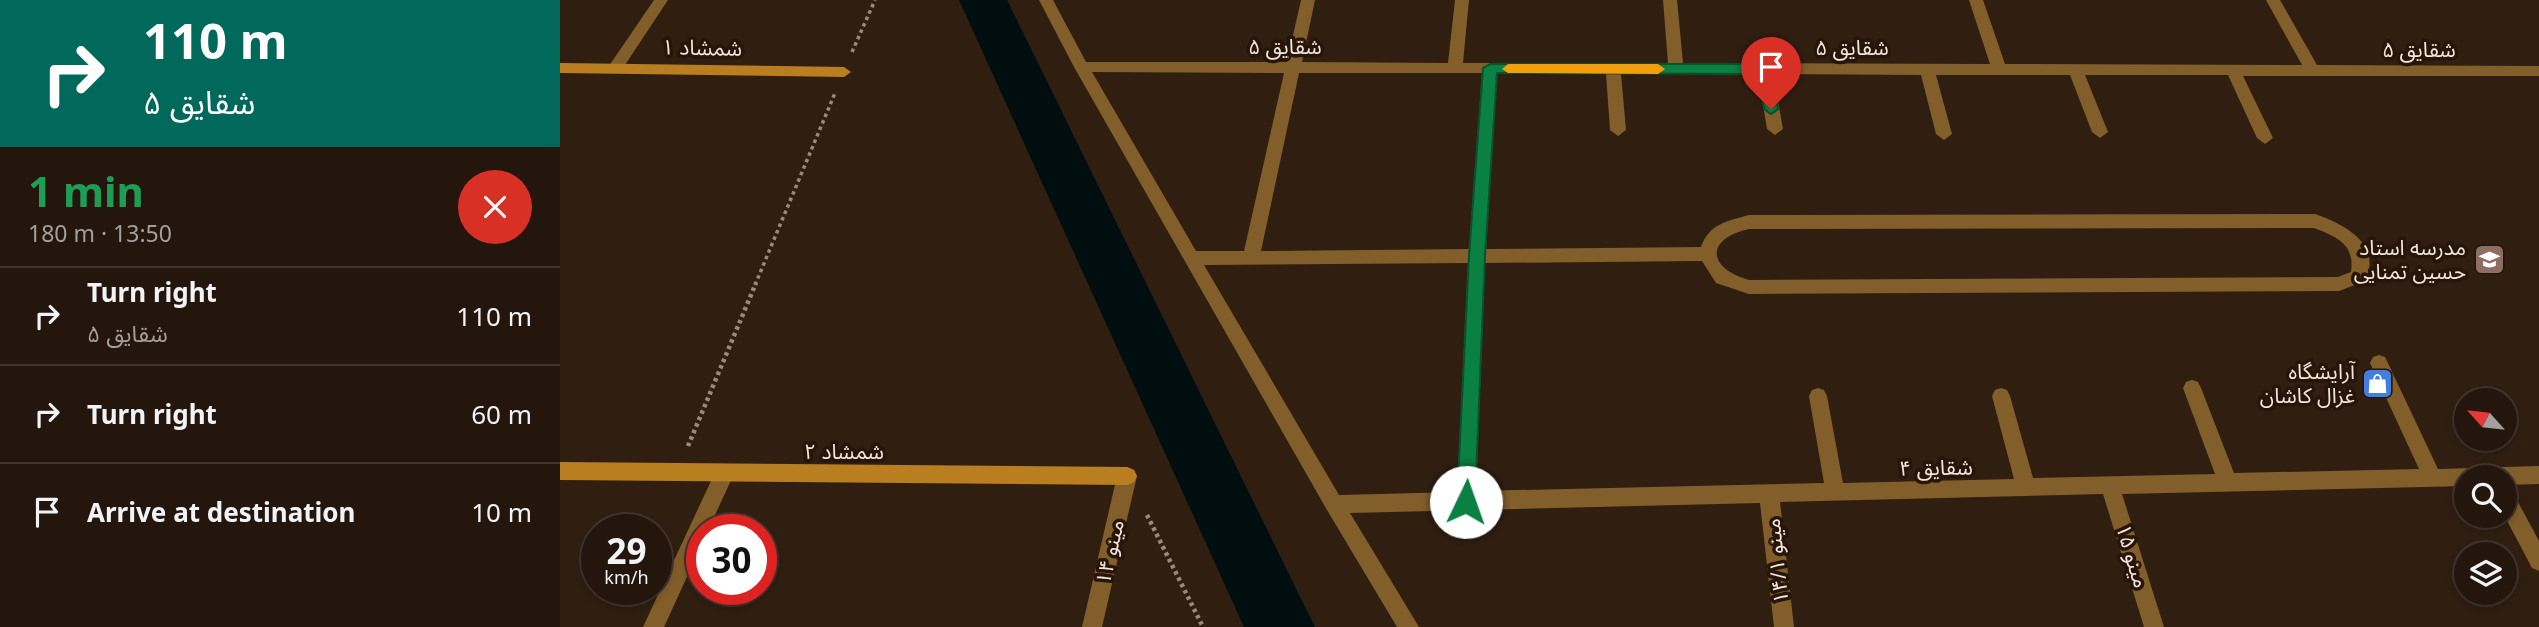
<!DOCTYPE html>
<meta charset="utf-8">
<style>
:root{--surface:#24160d;--page:#30231b;--text:#f1f3f6;--muted:#a39f9d;--line:#41352e}
body{margin:0;font-family:"Noto Sans","Noto Sans Arabic",sans-serif;background:var(--page);color:var(--text);height:100vh;display:flex;flex-direction:column;font-size:26px;white-space:nowrap}
*{box-sizing:border-box;margin:0}
p{font-size:23px;color:var(--muted)}
.icon{flex:none;width:38px;height:38px;fill:none;stroke:currentColor;stroke-width:2;stroke-linecap:round;stroke-linejoin:round}
.map{position:relative;flex:1;overflow:hidden}
.panel{display:flex;flex-direction:column;background:var(--surface);width:560px}
.panel>*{flex:none}
.hud{background:#00695c;color:#fff;overflow:hidden}
.needle{width:46px;rotate:297deg}
.buttons{position:absolute;left:1894px;top:388px;display:grid;gap:14px}
.buttons a{display:grid;place-items:center;width:63px;height:63px;border-radius:50%;background:var(--surface);box-shadow:0 4px 10px #0003,0 0 0 2px var(--line);font-size:35px}
.speed{position:absolute;left:21px;top:514px;display:flex;gap:14px;font-size:35px;font-weight:700;text-align:center}
.speed>*{display:grid;place-content:center;width:91px;height:91px;border-radius:50%;background:var(--surface);box-shadow:0 4px 10px #0003,0 0 0 2px var(--line);line-height:1}
.speed small{font-size:18px;font-weight:400}
.speed .limit{border:10px solid #d22;background:#fff;color:#111}
.pin{position:absolute;display:grid;place-items:center;width:60px;height:60px;color:#fff;margin:-72px -30px;border-radius:50% 50% 50% 0;rotate:-45deg;box-shadow:0 0 7px #0007}
.pin .icon{rotate:45deg}
.me{position:absolute;width:77px;margin:-38px;rotate:3deg;stroke-linejoin:round;filter:drop-shadow(0 0 5px #0008)}
.turn{display:flex;align-items:center;gap:24px;height:147px;padding:0 28px;font-size:32px}
.turn .icon{width:91px;height:91px;stroke-width:2.5}
.turn b{display:block;font-size:49px;line-height:60px}
.round{display:grid;place-items:center;flex:none;width:74px;height:74px;border-radius:37px;background:var(--page)}
.headline{display:flex;align-items:center;justify-content:space-between;height:119px;padding:0 28px}
h1{font-size:42px;font-weight:700;line-height:52px;color:#1e9e55}
ul{padding:0;list-style:none}
li{display:flex;align-items:center;gap:21px;height:98px;padding:0 28px;border-top:2px solid var(--line)}
li div{flex:1}
li b{display:block;font-size:26px}
li em{font-style:normal}
main{display:flex;flex:1;min-height:0}
.map>svg:first-child{display:block}
.lines{fill:none;stroke-linecap:round;stroke-linejoin:round}
.river{fill:#000e0f;fill-rule:evenodd}
.path-far1{stroke:#998a80;stroke-width:3.5;stroke-dasharray:3.5 3.5;stroke-linecap:butt}
.path{stroke:#998a80;stroke-width:4.5;stroke-dasharray:3.5 3.5;stroke-linecap:butt}
.street{fill:#825e2a;fill-rule:evenodd}
.secondary{fill:#b97e1f;fill-rule:evenodd}
.route{fill:#0b8043;stroke:#07532c;stroke-width:2}
.slow{fill:#f59e0b}
.labels{text-anchor:middle;stroke-width:7;stroke-linejoin:round;paint-order:stroke}
.street-label{font-size:21px;fill:#f2e5dd;stroke:#261508}
.poi-label{font-size:21px;fill:#f2e5dd;stroke:#261508;text-anchor:end}
</style>
<main>
<section class="panel">
<div class="hud">
<div class="turn"><svg class="icon" aria-label="right" viewBox="0 0 24 24"><path d="M7 20v-9h11M14 6l5 5-5 5"/></svg><div><b>110 m</b>شقایق ۵</div></div>
</div>
<div class="headline"><div><h1>1 min</h1><p>180 m · 13:50</p></div><a class="round" style="background:#d93025;color:#fff"><svg class="icon" aria-label="close" viewBox="0 0 24 24"><path d="M6 6l12 12M18 6L6 18"/></svg></a></div>
<ul>
<li><svg class="icon" aria-label="right" viewBox="0 0 24 24"><path d="M7 20v-9h11M14 6l5 5-5 5"/></svg><div><b>Turn right</b><p>شقایق ۵</p></div><em>110 m</em></li>
<li><svg class="icon" aria-label="right" viewBox="0 0 24 24"><path d="M7 20v-9h11M14 6l5 5-5 5"/></svg><div><b>Turn right</b></div><em>60 m</em></li>
<li><svg class="icon" aria-label="arrive" viewBox="0 0 24 24"><path d="M6 21V4h12l-3 4 3 4H6"/></svg><div><b>Arrive at destination</b></div><em>10 m</em></li>
</ul>
</section>
<div class="map">
<svg width="1979" height="627" viewBox="0 0 1979 627">
<rect width="100%" height="100%" fill="#301e11"/>
<g class="lines">
<path class="river" d="M399 0H447L755 627H684Z"/>
<path class="path-far1" d="M292 52 315 0
M195 285 275 93"/>
<path class="path" d="M128 446 196 283
M587 515 643 627"/>
<path class="street" d="M94 0H108L61 71H51L49 67 51 63Z
M479 0H493L526 62H727L741 0H755L742 62 888 63 895 0H909L903 63H1108L1103 0H1117L1123 63 1430 64 1409 0H1423L1445 64 1742 65 1706 0H1720L1757 65 1979 66V76H1683L1713 138 1705 144 1697 138 1668 75H1525L1548 132 1540 138 1532 132 1510 75H1376L1392 134 1384 140 1376 134 1361 75 1213 74 1223 129 1215 135 1207 129 1198 74H1061L1066 130 1058 136 1050 130 1046 74 937 73 926 249 1141 247C1149 224 1167 221 1189 215L1755 214C1784 224 1823 244 1805 281L1779 291 1189 294 1156 283 1142 261 925 263 916 491 1264 483 1249 396 1252 390 1258 388 1264 390 1267 396 1283 483 1454 479 1432 396 1435 390 1441 388 1447 390 1450 396 1473 478 1655 474 1623 388 1626 382 1632 380 1638 382 1641 388 1674 473 1859 469 1810 363 1813 357 1819 355 1825 357 1878 469 1979 466V484L1944 485V478H1906V486L1562 494 1604 627H1584L1543 494 1220 502 1234 627H1214L1200 503 790 513 859 627H837L767 510 514 67ZM532 72 724 73 684 251H636ZM739 73H922L909 249 701 251ZM1754 228C1777 237 1795 244 1791 272L1778 277 1189 280C1147 268 1145 239 1189 229ZM908 263 897 492 779 495 644 265Z
M164 465 171 468 174 474 148 530H142V544L104 627H83L157 468Z
M567 467 574 470 577 476 542 627H522L557 476 560 470Z
M1944 486 1951 489 1979 541V571L1972 568 1944 515Z"/>
<path class="secondary" d="M0 63 284 67 291 72 284 77 0 73Z
M0 462 567 467 574 470 577 476 574 482 567 485 0 480Z"/>
</g>
<path class="route" d="M930 64H1205L1211 69 1218 109 1211 114 1204 109 1199 74 937 73 925 256 915 502 913 508 906 510 900 508 897 502 909 256 923 68Z"/>
<path class="slow" d="M948 64H1098L1105 69 1098 74 948 73 942 69Z"/>
<defs>
<symbol id="school-square" viewBox="-11 -11 22 22"><rect x="-9" y="-9" width="18" height="18" rx="4" fill="#8d6e63" stroke="#261508"/><path d="M0-5L7-2L0 1L-7-2ZM-4 1L0 2.5L4 1V4Q0 6-4 4Z" fill="#fff"/></symbol>
<symbol id="shop-square" viewBox="-11 -11 22 22"><rect x="-9" y="-9" width="18" height="18" rx="4" fill="#3f7fe0" stroke="#261508"/><path d="M-5-2.5h2.3a2.7 3.5 0 0 1 5.4 0H5L5.5 6h-11ZM-1.5-2.5h3a1.5 2.3 0 0 0-3 0Z" fill="#fff"/></symbol>
</defs>
<g fill-rule="evenodd">
<use href="#school-square" x="1912" y="242" width="35" height="35"/>
<use href="#shop-square" x="1800" y="366" width="35" height="35"/>
</g>
<g class="labels">
<g class="street-label">
<text x="725" y="54">شقایق ۵</text>
<text transform="translate(142 48) rotate(1)" y="7">شمشاد ۱</text>
<text x="1292" y="55">شقایق ۵</text>
<text x="1859" y="57">شقایق ۵</text>
<text x="284" y="459">شمشاد ۲</text>
<text transform="translate(1376 468) rotate(-1)" y="7">شقایق ۴</text>
<text transform="translate(550 552) rotate(-77)" y="7">مینو ۱۴</text>
<text transform="translate(1572 556) rotate(73)" y="7">مینو ۱۵</text>
<text transform="translate(1217 561) rotate(-96)" y="7">مینو ۱۴/۱</text>
</g>
<g class="poi-label">
<text x="1906" y="255">مدرسه استاد<tspan x="1906" dy="24">حسین تمنایی</tspan></text>
<text x="1795" y="379">آرایشگاه<tspan x="1795" dy="24">غزال کاشان</tspan></text>
</g>
</g>
</svg>
<div class="buttons">
<a><svg class="needle" viewBox="-14 -14 28 28"><path d="M0-13l5 13h-10z" fill="#e53935"/><path d="M0 13l5-13h-10z" fill="#a39f9d"/></svg></a>
<a><svg class="icon" aria-label="search" viewBox="0 0 24 24"><circle cx="10" cy="10" r="6"/><path d="M15 15l6 6"/></svg></a>
<a><svg class="icon" aria-label="layers" viewBox="0 0 24 24"><path d="M12 4l9 5-9 5-9-5zM3 14l9 5 9-5"/></svg></a>
</div>
<div class="speed"><div>29<small>km/h</small></div><div class="limit">30</div></div>
<div class="pin" style="left:1211px;top:109px;background:#d93025"><svg class="icon" aria-label="arrive" viewBox="0 0 24 24"><path d="M6 21V4h12l-3 4 3 4H6"/></svg></div>
<svg class="me" style="left:906px;top:502px" viewBox="-20 -20 40 40"><circle r="19" fill="#fff"/><path d="M0-13L10 11 0 6-10 11z" fill="#0b8043"/></svg>
</div>
</main>
